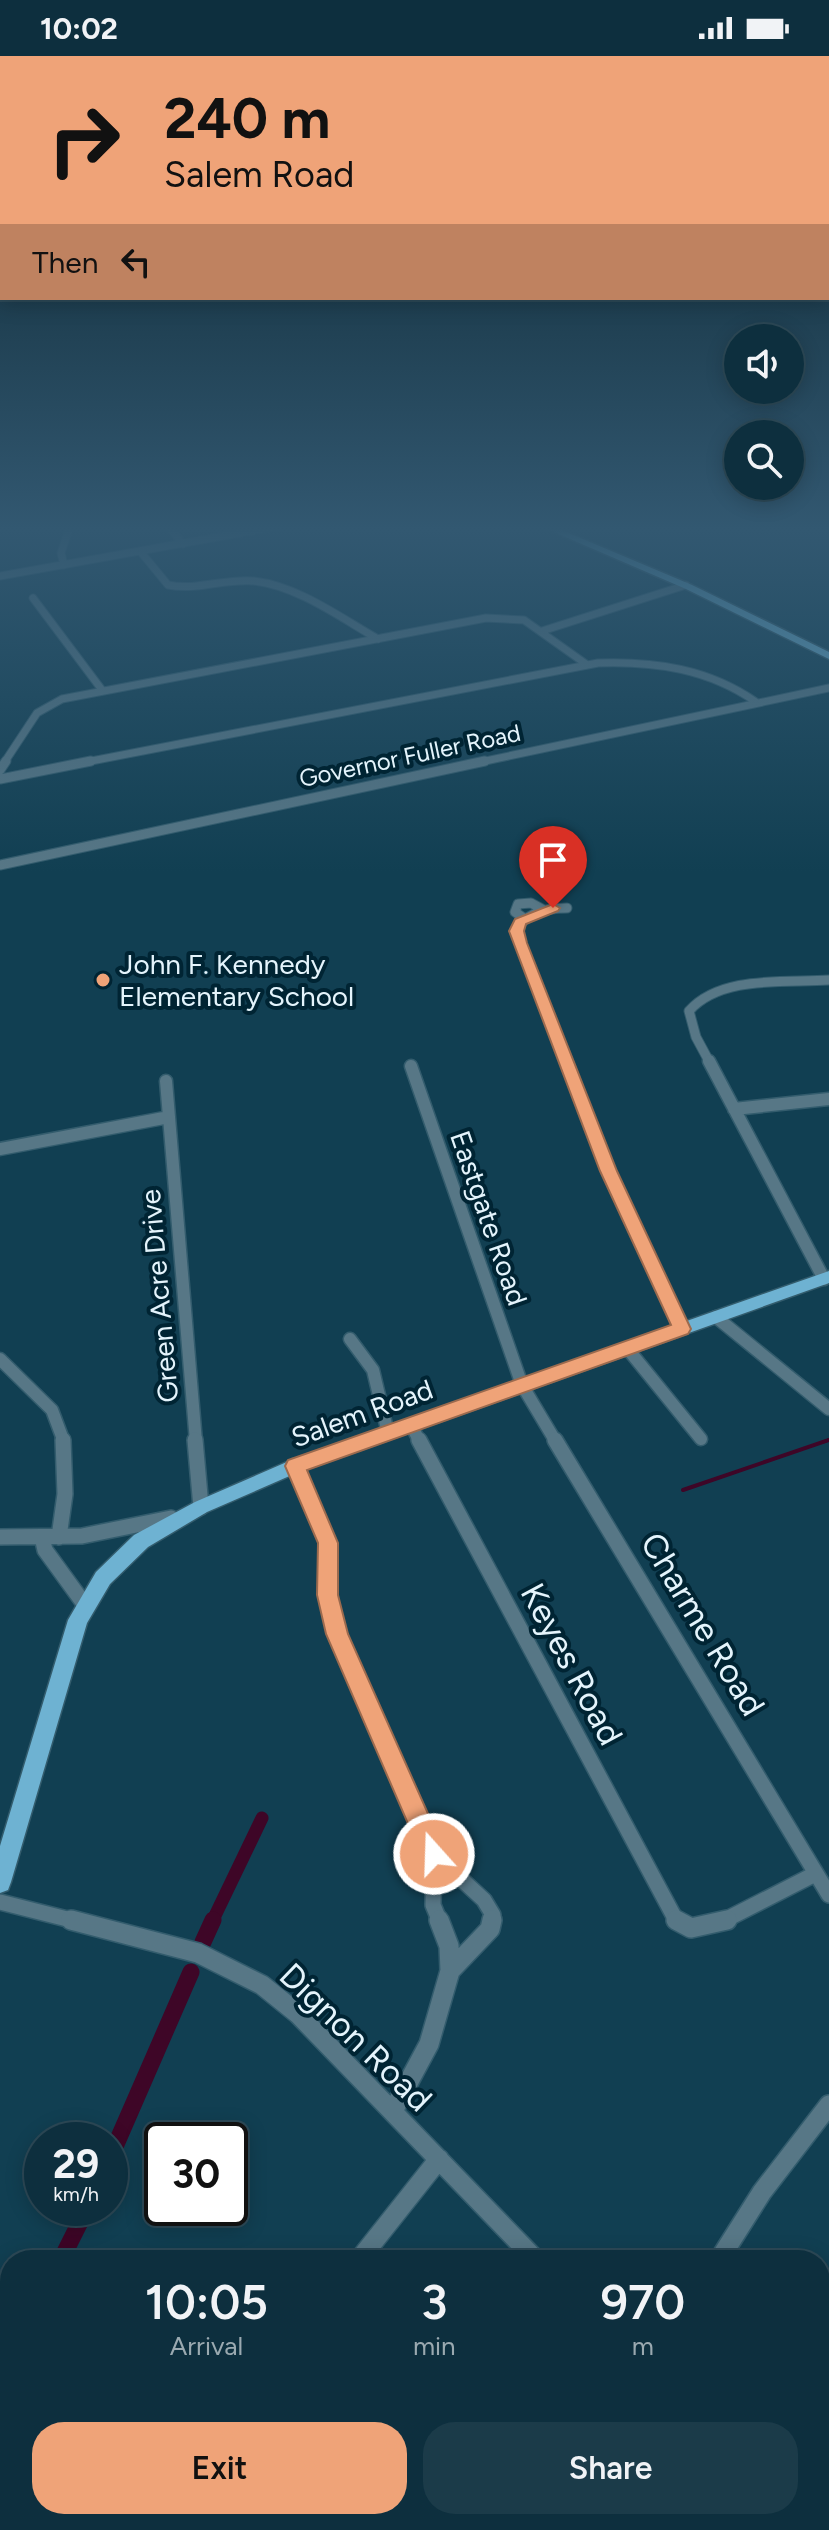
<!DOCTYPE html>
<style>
:root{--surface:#0d2f3e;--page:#1b3b49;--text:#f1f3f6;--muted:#9aa9b0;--line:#2d4a58;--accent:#efa378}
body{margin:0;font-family:Figtree,sans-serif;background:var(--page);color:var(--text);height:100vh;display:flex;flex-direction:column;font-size:30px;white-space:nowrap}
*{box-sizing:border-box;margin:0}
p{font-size:26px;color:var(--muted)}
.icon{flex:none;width:44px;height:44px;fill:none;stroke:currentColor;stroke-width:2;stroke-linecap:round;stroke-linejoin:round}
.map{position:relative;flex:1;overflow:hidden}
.side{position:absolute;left:0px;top:2194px;width:830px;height:280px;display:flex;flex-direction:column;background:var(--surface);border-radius:32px 32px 0 0;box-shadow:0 4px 20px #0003,0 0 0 2px var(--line)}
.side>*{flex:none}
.top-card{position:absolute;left:0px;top:0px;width:830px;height:244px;box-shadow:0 4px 20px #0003,0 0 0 2px var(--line);background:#efa378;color:#111;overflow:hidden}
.controls{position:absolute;left:724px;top:268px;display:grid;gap:16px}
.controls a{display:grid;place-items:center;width:80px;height:80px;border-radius:50%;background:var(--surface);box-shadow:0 4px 20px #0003,0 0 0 2px var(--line);font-size:40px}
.speed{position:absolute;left:24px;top:2066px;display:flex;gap:16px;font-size:40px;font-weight:700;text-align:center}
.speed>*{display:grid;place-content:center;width:104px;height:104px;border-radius:50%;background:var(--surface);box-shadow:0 4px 20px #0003,0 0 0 2px var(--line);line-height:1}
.speed small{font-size:20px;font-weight:400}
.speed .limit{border:4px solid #111;border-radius:12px;background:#fff;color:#111}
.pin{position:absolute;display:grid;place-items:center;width:68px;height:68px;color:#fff;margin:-82px -34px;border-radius:50% 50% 50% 0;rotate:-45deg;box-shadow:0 0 8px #0007}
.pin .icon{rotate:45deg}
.me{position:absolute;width:88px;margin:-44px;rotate:340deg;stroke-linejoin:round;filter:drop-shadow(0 0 6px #0008)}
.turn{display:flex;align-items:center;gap:28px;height:168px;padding:0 32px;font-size:36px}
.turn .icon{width:104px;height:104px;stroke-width:2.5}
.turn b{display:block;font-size:56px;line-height:68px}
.then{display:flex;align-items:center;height:76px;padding:0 32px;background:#0003;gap:16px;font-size:30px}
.eta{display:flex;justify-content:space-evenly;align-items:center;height:136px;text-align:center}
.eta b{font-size:48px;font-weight:600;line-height:56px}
.action{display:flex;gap:16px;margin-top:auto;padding:16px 32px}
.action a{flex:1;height:92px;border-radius:32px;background:var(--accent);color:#111;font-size:32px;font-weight:600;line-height:92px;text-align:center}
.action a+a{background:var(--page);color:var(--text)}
.status{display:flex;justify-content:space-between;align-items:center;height:56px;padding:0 40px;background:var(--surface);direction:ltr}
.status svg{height:22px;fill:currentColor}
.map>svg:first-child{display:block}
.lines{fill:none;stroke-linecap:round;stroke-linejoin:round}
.stream-far1{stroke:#3e0627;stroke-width:3}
.stream{stroke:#3e0627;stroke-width:4}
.canal-far1{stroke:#3e0627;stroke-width:13}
.canal{stroke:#3e0627;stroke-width:17}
.minor-far4-casing{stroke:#335c6d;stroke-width:9}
.minor-far3-casing{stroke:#335c6d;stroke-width:11}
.minor-far2-casing{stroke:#335c6d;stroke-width:15}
.minor-far1-casing{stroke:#335c6d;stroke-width:18}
.minor-casing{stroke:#335c6d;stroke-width:22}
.major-casing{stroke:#335c6d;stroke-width:3}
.minor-far4{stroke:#577786;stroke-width:7}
.minor-far3{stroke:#577786;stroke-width:9}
.minor-far2{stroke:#577786;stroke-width:12}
.minor-far1{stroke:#577786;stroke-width:15}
.minor{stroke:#577786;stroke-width:19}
.major{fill:#6eb2d2;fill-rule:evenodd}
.rail-casing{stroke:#86a4b1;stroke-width:8}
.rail{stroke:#002433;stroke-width:5;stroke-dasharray:14;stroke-linecap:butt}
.route{fill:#efa378;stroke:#9b6a4e;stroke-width:2}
.poi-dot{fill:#efa378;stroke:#002433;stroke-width:3}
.labels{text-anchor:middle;stroke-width:8;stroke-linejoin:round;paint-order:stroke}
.far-street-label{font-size:24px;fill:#e4f4fc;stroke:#002433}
.poi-label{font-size:28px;fill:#e4f4fc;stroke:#002433;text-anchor:start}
.street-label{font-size:28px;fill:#e4f4fc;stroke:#002433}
.near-street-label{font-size:34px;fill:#e4f4fc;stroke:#002433}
</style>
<div class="status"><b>10:02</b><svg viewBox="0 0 49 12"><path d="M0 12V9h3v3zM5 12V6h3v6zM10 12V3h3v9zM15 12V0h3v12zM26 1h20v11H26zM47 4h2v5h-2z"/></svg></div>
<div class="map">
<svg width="829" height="2474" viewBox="0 0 829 2474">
<rect width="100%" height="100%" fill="#113f52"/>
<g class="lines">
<path class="stream-far1" d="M823 1386 829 1384"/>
<path class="stream" d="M683 1434 829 1384"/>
<path class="canal-far1" d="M212 1866 262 1762"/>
<path class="canal" d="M203 1886 213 1864
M110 2102 191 1916
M61 2204 87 2152
M0 2324 10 2304"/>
<defs>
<path id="minor-far4" d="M168 470 183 488
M140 495 168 529C198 535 225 522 254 525 298 530 341 562 378 583
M64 509 61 497 70 470
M0 520 279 470
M33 542 102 634
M542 575 686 529
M4 707 37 657 62 643 486 562 524 564 586 608
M81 707 598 607C655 605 709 613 756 646
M476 707 829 632"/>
<path id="minor-far3" d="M0 714 6 705
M0 723 91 705
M0 809 485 705
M567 852C547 852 526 856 516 875L567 1007
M525 863 515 856 518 848 531 847 544 854
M710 1007 696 981 689 955C721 919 785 927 829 924"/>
<path id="minor-far2" d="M566 1005 609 1115 682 1273
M709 1005 824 1223
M411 1010 522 1329 556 1386
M166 1025 196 1386
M734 1053 829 1043
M0 1093 169 1061
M716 1261 829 1353
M350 1283 373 1314 388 1377
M627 1292 701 1383
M0 1303 52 1354 64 1386
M411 1369 420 1386"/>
<path id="minor-far1" d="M195 1384 201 1451
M419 1384 677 1866
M555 1384 829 1839
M295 1410 328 1487V1539L337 1578 434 1798
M0 1481 82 1480 171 1462
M42 1481 45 1494 85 1549
M59 1481 65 1438 63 1384
M0 1846 79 1866
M440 1866 433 1849 434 1798 484 1844 493 1859 491 1866
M721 1866 815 1818"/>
<path id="minor" d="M71 1864 198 1897 262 1929 298 1958 536 2204
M439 1864 449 1890 450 1915 490 1873 492 1864
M676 1864 691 1872 727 1864
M393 2055 429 1988 450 1915
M359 2204 439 2103
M719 2204 762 2136 829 2049
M149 2474 156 2464
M545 2474 552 2464"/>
<path id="major" d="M540 470H552L692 529 829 596V603L686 533Z
M829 1215V1227L301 1415 207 1456 148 1491 110 1528 87 1567 11 1826 8 1834 0 1837V1790L68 1564 96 1516 134 1479 195 1446 289 1405Z"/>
</defs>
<use href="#minor-far4" class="minor-far4-casing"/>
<use href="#minor-far3" class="minor-far3-casing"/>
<use href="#minor-far2" class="minor-far2-casing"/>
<use href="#minor-far1" class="minor-far1-casing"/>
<use href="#minor" class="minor-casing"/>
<use href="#major" class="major-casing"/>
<use href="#minor-far4" class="minor-far4"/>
<use href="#minor-far3" class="minor-far3"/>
<use href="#minor-far2" class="minor-far2"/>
<use href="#minor-far1" class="minor-far1"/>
<use href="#minor" class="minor"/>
<use href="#major" class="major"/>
<defs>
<path id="rail" d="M820 2439 829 2424
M799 2474 805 2464
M815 2474 829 2451"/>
</defs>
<use href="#rail" class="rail-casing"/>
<use href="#rail" class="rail"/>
</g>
<linearGradient id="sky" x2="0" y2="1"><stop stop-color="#09232d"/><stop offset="0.58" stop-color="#325871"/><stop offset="1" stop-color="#325871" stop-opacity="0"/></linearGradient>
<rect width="829" height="816" fill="url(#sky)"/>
<path class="route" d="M553 848 560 852 558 855 526 868 524 875 527 887 617 1115 691 1273 688 1278 307 1414 338 1487V1539L348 1578 446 1798 442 1807 434 1810 425 1807 326 1578 317 1539 318 1487 285 1410 288 1404 671 1269 600 1115 509 875 515 863Z"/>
<circle class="poi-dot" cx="103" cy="924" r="8"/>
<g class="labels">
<g class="far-street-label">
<text transform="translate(410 700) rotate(-12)" y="8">Governor Fuller Road</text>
</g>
<g class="poi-label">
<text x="119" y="918">John F. Kennedy<tspan x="119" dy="32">Elementary School</tspan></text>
</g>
<g class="street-label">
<text transform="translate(489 1162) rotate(71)" y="10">Eastgate Road</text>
<text transform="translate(159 1240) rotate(-95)" y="10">Green Acre Drive</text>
<text transform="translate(362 1357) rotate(-20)" y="10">Salem Road</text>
</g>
<g class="near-street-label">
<text transform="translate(703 1568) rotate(59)" y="12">Charme Road</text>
<text transform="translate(572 1608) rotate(62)" y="12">Keyes Road</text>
<text transform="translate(356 1981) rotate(44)" y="12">Dignon Road</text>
</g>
</g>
</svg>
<div class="controls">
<a><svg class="icon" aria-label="sound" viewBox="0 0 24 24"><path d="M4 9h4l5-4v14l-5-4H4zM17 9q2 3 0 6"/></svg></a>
<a><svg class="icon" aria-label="search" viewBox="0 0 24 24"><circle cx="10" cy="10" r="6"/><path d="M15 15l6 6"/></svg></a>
</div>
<div class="speed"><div>29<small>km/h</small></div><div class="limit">30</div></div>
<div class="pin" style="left:553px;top:852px;background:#d93025"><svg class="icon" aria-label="arrive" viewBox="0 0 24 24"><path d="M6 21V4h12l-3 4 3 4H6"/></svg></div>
<svg class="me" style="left:434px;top:1798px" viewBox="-20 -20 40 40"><circle r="17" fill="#efa378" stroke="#fff" stroke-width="3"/><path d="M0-11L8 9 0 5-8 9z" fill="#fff"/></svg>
<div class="top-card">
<div class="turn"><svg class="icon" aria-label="right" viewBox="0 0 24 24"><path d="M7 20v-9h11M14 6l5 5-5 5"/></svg><div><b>240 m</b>Salem Road</div></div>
<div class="then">Then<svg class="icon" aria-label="left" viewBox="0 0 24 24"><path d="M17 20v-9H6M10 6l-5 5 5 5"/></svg></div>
</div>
<section class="side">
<div class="eta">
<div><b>10:05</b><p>Arrival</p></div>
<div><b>3</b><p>min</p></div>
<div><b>970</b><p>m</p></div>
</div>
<div class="action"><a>Exit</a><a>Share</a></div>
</section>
</div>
